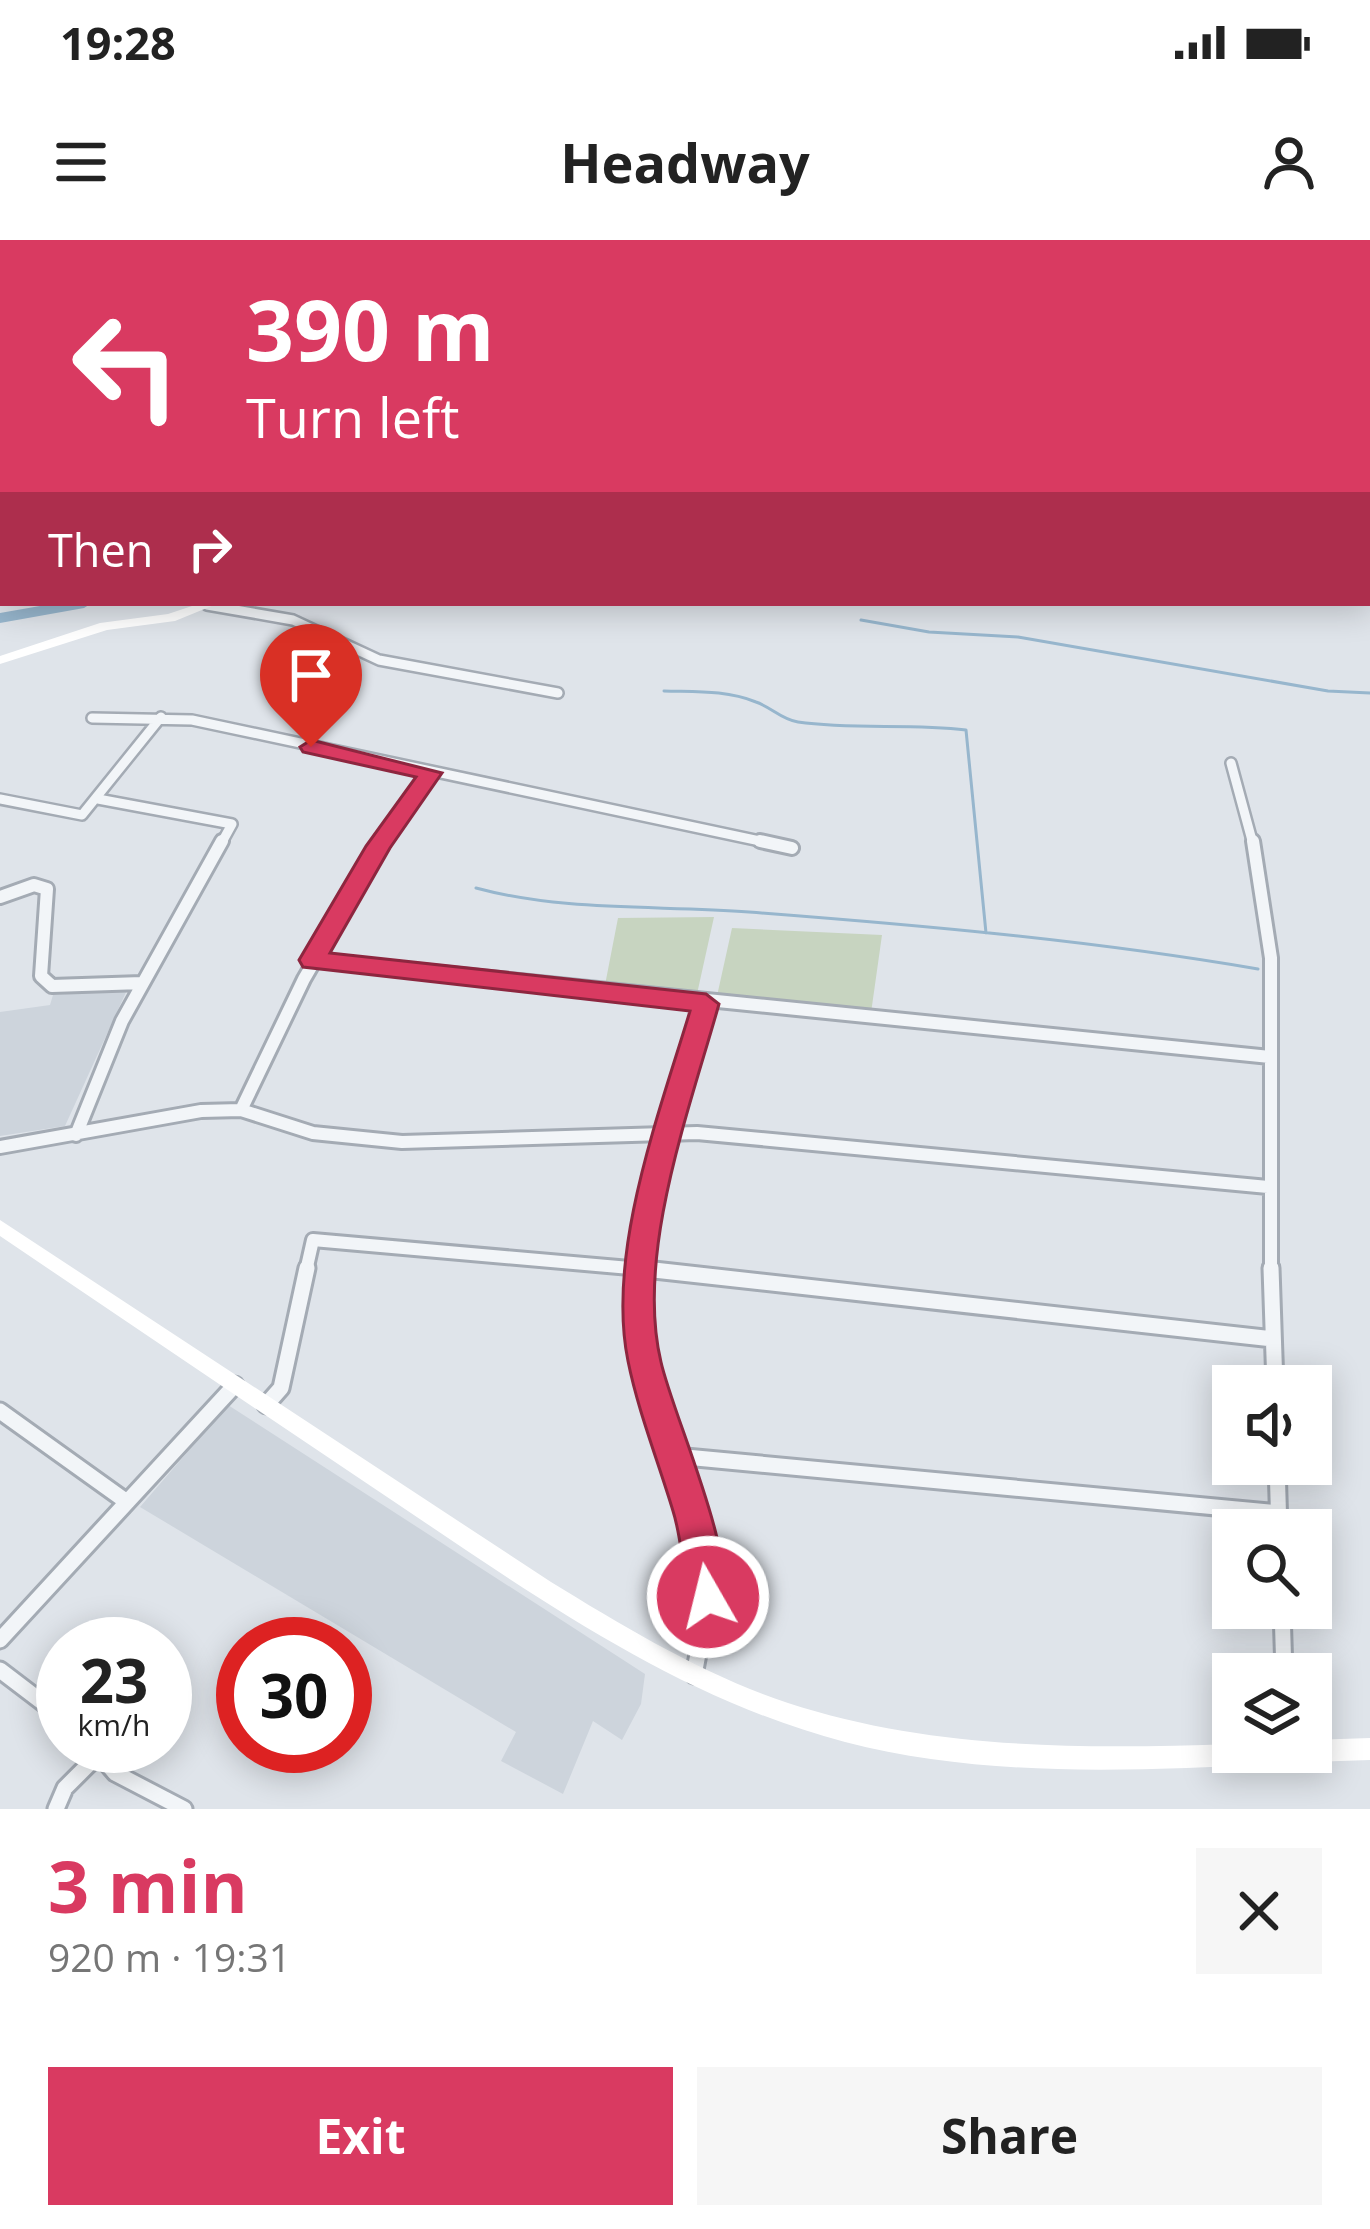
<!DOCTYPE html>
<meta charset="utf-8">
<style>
:root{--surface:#fff;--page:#f6f6f6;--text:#222;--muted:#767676;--accent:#d93a61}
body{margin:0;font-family:"Open Sans",sans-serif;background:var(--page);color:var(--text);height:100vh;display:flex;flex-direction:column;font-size:45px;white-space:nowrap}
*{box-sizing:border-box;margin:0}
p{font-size:39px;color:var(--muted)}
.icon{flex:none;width:66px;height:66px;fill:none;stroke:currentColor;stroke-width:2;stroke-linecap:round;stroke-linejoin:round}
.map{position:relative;height:1569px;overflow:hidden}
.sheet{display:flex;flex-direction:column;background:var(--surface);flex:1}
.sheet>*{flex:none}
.top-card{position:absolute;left:0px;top:0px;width:1371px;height:366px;box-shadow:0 6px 30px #0003;background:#d93a61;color:#fff;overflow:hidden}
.tools{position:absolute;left:1212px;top:1125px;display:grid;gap:24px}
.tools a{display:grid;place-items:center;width:120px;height:120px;border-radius:0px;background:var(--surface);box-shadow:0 6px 30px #0003;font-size:60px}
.speed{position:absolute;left:36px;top:1377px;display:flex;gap:24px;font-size:60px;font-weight:700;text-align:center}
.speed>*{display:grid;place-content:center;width:156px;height:156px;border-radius:50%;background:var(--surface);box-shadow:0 6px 30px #0003;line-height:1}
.speed small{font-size:30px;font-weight:400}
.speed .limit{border:18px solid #d22;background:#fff;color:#111}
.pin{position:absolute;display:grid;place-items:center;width:102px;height:102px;color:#fff;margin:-123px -51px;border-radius:50% 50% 50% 0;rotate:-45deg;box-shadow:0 0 12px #0007}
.pin .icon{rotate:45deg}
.me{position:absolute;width:132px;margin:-66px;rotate:352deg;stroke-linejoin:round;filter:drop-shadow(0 0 9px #0008)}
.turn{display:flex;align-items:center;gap:42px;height:252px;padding:0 48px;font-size:54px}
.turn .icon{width:156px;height:156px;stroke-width:2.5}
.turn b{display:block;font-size:84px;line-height:102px}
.then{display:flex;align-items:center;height:114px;padding:0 48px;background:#0003;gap:24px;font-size:45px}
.round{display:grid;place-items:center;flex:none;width:126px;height:126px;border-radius:0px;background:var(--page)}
.head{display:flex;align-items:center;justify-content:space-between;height:204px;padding:0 48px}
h1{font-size:72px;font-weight:700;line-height:90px;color:var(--accent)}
.action{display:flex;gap:24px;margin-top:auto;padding:24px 48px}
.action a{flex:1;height:138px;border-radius:0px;background:var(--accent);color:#fff;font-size:48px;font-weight:700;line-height:138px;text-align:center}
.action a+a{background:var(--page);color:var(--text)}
.status{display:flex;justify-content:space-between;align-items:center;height:84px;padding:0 60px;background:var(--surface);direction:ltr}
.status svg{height:33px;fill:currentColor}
header{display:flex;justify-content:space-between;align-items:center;height:156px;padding:0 48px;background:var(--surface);font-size:54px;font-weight:700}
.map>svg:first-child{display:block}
.built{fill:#cdd4dc}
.green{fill:#c7d4c0}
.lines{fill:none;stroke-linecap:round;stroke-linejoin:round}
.stream{stroke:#97b6cd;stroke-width:3}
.river{fill:#97b6cd;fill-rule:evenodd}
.street-far2-casing{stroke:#a4abb4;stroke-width:14}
.street-far1-casing{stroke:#a4abb4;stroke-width:18}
.street-casing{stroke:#a4abb4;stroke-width:21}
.street-far2{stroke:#f2f5f8;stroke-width:9}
.street-far1{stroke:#f2f5f8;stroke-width:12}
.street{stroke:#f2f5f8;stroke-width:15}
.secondary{fill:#fff;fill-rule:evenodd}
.route{fill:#d93a61;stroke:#8d263f;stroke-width:3}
</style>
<div class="status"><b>19:28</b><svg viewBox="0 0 49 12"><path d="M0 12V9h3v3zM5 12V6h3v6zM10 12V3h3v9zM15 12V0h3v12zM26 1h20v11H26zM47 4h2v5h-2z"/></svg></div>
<header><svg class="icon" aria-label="menu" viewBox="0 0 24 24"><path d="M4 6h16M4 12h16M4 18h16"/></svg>Headway<svg class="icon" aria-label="person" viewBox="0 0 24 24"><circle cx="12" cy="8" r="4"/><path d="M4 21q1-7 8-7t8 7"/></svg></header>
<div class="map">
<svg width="1370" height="1569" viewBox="0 0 1370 1569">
<rect width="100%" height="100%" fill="#dfe4ea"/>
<path class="built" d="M127 750 65 886 0 896V772L50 765 53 755Z
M228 1165 645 1434 641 1464 622 1500 593 1481 563 1554 501 1521 516 1492 140 1267Z"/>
<path class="green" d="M714 677 697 754 605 745 618 678Z
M732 688 882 695 871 773 717 756Z"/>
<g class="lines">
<path class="stream" d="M1108 0 1113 3
M861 380 929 392 1018 397 1328 451 1370 453
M664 451C696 452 726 450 756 462 771 467 782 480 798 482 854 490 910 483 966 490L986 693
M476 648C565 672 657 665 749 672 919 685 1089 700 1258 729"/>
<path class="river" d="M635 0H647L648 3H636Z
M57 363H92L84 368 0 383V373Z"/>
<defs>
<path id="street-far2" d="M207 365 293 380 379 420 558 453
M92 478 192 480 774 604
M1231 523 1253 604
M0 559 82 575 161 477
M98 559 232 584 221 604
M382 604 430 533"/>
<path id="street-far1" d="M760 601 792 608
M1253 601 1271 718V1031
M0 657 34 645 47 649 41 736 52 746 142 743
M313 720 1270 817
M241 870 304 739 384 601
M76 895 122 781 222 601
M0 907 201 871 241 870 313 893 402 902 697 893 1268 947
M306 1031 313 1000 664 1031
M642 1031 656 937 706 763"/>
<path id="street" d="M636 1028 1273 1099
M642 1028C640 1071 641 1114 651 1157 679 1267 720 1314 694 1435
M1271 1028 1275 1146
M266 1165 281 1148 307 1028
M0 1171 127 1262
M675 1216 1279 1273
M1277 1224 1279 1290
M1282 1368 1284 1434
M0 1400 235 1145
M0 1430 63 1478
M92 1506 115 1533 184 1569
M56 1569 65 1548 99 1514"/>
</defs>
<use href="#street-far2" class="street-far2-casing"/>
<use href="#street-far1" class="street-far1-casing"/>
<use href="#street" class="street-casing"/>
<use href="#street-far2" class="street-far2"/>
<use href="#street-far1" class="street-far1"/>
<use href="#street" class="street"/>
<path class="secondary" d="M805 0H815L812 3H802Z
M201 363H219L175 381 107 390 0 424V416L100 383 168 374Z
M0 980 551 1342C626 1388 704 1435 788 1463 932 1510 1083 1509 1233 1504V1512H1311V1500L1370 1498V1520L1311 1522 1305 1520 1297 1523C1147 1530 992 1540 845 1502 680 1459 539 1359 399 1265 266 1176 133 1086 0 996Z"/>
</g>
<path class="route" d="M311 500 442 533 390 608 330 713 706 754 719 764C690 868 635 1014 661 1122 673 1176 741 1323 720 1369L708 1373 695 1369C682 1340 683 1302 673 1271 658 1221 638 1171 628 1121 606 1013 659 874 690 771L303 727 299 720 366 606 416 537 303 512 300 507Z"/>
</svg>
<div class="tools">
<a><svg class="icon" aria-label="sound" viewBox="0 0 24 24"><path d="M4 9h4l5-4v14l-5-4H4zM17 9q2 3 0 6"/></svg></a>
<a><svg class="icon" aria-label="search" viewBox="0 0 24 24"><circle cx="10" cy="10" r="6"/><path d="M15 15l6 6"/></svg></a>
<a><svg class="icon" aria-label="layers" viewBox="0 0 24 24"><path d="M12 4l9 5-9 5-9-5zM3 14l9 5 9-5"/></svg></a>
</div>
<div class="speed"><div>23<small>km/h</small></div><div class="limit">30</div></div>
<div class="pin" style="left:311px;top:507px;background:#d93025"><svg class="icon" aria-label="arrive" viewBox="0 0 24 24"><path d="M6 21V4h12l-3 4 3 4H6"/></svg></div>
<svg class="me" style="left:708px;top:1357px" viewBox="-20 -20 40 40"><circle r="17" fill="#d93a61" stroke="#fff" stroke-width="3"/><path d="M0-11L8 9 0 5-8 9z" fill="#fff"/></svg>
<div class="top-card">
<div class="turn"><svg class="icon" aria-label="left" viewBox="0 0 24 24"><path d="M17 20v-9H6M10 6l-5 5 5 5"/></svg><div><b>390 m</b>Turn left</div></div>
<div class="then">Then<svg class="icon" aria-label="right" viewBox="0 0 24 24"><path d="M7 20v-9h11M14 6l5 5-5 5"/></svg></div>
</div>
</div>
<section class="sheet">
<div class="head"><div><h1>3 min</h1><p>920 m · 19:31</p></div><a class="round"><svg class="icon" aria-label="close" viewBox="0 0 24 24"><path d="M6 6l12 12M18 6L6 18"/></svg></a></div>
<div class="action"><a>Exit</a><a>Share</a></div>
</section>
